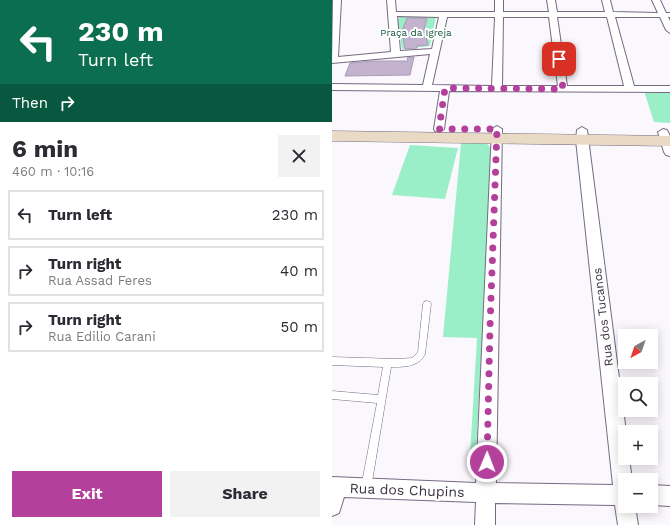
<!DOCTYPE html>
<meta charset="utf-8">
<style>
:root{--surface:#fff;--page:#f2f2f3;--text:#2b2b33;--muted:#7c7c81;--line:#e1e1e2;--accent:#b3409a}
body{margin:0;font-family:"Work Sans",sans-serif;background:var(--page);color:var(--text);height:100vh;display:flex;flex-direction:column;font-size:15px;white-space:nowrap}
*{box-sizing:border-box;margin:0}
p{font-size:13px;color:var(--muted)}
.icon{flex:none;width:22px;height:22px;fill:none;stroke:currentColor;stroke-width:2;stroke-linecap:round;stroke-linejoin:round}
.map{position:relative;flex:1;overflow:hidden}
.drawer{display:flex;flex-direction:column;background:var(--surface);width:332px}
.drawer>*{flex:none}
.guide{background:#0b6e4f;color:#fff;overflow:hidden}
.needle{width:26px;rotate:220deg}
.tools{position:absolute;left:286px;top:329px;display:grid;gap:8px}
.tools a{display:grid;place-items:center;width:40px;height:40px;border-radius:0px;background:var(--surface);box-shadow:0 2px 10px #0003;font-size:20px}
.pin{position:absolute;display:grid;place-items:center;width:34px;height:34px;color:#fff;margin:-17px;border-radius:8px;box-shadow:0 2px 6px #0006}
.me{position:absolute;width:44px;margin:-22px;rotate:1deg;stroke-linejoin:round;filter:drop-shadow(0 0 3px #0008)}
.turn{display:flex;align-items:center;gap:14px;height:84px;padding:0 12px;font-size:18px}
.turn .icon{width:52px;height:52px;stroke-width:2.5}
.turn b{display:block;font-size:28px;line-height:34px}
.then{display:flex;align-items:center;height:38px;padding:0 12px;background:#0003;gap:8px;font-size:15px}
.round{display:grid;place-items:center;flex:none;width:42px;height:42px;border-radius:0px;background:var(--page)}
.headline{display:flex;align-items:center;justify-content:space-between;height:68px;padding:0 12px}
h1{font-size:24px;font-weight:700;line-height:30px}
.button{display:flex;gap:8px;margin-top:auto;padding:8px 12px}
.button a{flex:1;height:46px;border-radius:0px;background:var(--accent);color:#fff;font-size:16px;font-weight:700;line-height:46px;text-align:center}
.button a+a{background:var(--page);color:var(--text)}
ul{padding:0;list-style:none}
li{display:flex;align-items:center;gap:12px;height:50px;margin:0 8px 6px;padding:0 4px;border:2px solid var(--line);border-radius:0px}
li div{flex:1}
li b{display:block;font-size:15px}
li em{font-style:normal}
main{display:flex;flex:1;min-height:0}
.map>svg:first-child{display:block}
.green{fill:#9befc8}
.building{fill:#c3b3cf;stroke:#aa9bb5}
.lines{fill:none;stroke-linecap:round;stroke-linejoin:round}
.lane-casing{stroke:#776982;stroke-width:1}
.street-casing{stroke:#776982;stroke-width:2}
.secondary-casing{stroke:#776982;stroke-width:1}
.lane{fill:#fff;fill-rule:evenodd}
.street{fill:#fff;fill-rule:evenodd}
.secondary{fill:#e8dac4;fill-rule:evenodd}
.route{stroke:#b3409a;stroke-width:7;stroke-dasharray:0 12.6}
.labels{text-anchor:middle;stroke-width:4;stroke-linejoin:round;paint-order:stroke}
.far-park-label{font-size:10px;fill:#11553c;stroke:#fff}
.street-label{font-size:12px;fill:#3a333e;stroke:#fff}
.near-street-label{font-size:14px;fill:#3a333e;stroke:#fff}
</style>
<main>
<section class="drawer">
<div class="guide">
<div class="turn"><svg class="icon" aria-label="left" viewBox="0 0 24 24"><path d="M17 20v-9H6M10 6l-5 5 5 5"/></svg><div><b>230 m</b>Turn left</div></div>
<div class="then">Then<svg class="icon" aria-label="right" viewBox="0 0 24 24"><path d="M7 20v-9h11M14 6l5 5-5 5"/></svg></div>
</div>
<div class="headline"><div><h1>6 min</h1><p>460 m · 10:16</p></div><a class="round"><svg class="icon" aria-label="close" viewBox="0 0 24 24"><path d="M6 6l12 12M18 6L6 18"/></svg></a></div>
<ul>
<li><svg class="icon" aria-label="left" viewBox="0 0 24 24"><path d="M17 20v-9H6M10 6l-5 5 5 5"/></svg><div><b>Turn left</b></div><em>230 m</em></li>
<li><svg class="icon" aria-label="right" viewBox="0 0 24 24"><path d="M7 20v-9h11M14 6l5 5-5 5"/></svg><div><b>Turn right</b><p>Rua Assad Feres</p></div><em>40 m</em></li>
<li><svg class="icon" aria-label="right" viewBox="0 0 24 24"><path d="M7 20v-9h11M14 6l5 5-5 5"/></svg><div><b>Turn right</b><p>Rua Edilio Carani</p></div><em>50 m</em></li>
</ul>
<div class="button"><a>Exit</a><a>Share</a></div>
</section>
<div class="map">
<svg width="338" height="525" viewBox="0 0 338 525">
<rect width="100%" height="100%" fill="#faf7fd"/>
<path class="green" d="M70 16H103L104 17 98 46 70 49 65 19Z
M338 90V123L322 122 312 91Z
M129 143H154L160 149 143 472H137L145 338 111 337Z
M78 145 126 148 113 199 60 195Z"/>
<path class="building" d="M75 18H95L92 29 96 45 85 46V48L73 49 70 31Z
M82 57 78 75 13 76 18 63 41 61H76L75 58Z"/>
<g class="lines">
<defs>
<path id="lane" d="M95 301 98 302 99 304 93 354C87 367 72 367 59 367L39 488 37 491 34 493 31 491 29 488 45 403 0 399V391L46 395 51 367 0 365V357L65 359 80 358 86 352 91 304 92 302Z"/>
<path id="street" d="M1 0H9L6 57 59 52 55 0H63L64 12H163V0H171V12H217L215 0H223L225 12H273L270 0H278L281 12 326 13 320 0H328L334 13H338V17H336L338 21V33L334 30 328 17H283L302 86H338V92L117 91 112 129 107 132 103 131 102 129 108 91 0 90V84L91 85 98 54 0 63ZM65 16 107 17 100 49 68 51ZM115 17H163L160 86 100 85ZM171 17H217L226 86H170ZM225 17H275L292 86H235Z
M165 126 170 129 164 483 281 485 244 140 245 130 250 127 255 130 294 432 293 458H297L300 480H293V506H303L306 525H286L283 505 163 503V525H143L144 502 12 497 7 513 0 516V477L144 483 160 129Z
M331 129 335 130 338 136V156L334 155 332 152 326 132Z
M319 485 338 486V506L319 505Z"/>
<path id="secondary" d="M0 131 338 136V146L0 141Z"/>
</defs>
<use href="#lane" class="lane-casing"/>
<use href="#street" class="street-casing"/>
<use href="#secondary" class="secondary-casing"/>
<use href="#lane" class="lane"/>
<use href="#street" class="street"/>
<use href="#secondary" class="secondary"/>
</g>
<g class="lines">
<path class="route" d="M155 462 158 327 165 129H107L113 88 231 89 227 59"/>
</g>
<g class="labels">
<g class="far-park-label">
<text x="84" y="36">Praça da Igreja</text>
</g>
<g class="street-label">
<text transform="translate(271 317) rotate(-97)" y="4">Rua dos Tucanos</text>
</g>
<g class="near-street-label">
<text transform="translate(75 490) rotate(2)" y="5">Rua dos Chupins</text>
</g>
</g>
</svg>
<div class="tools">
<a><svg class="needle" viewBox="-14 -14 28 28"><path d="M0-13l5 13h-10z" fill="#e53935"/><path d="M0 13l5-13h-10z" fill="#7c7c81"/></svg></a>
<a><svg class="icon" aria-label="search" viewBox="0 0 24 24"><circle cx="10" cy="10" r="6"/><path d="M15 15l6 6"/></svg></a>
<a>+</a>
<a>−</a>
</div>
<div class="pin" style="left:227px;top:59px;background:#d93025"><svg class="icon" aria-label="arrive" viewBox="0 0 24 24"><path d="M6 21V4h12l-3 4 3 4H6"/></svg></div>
<svg class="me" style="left:155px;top:462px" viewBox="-20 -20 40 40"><circle r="17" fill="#b3409a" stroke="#fff" stroke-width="3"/><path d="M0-11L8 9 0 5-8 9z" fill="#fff"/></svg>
</div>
</main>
